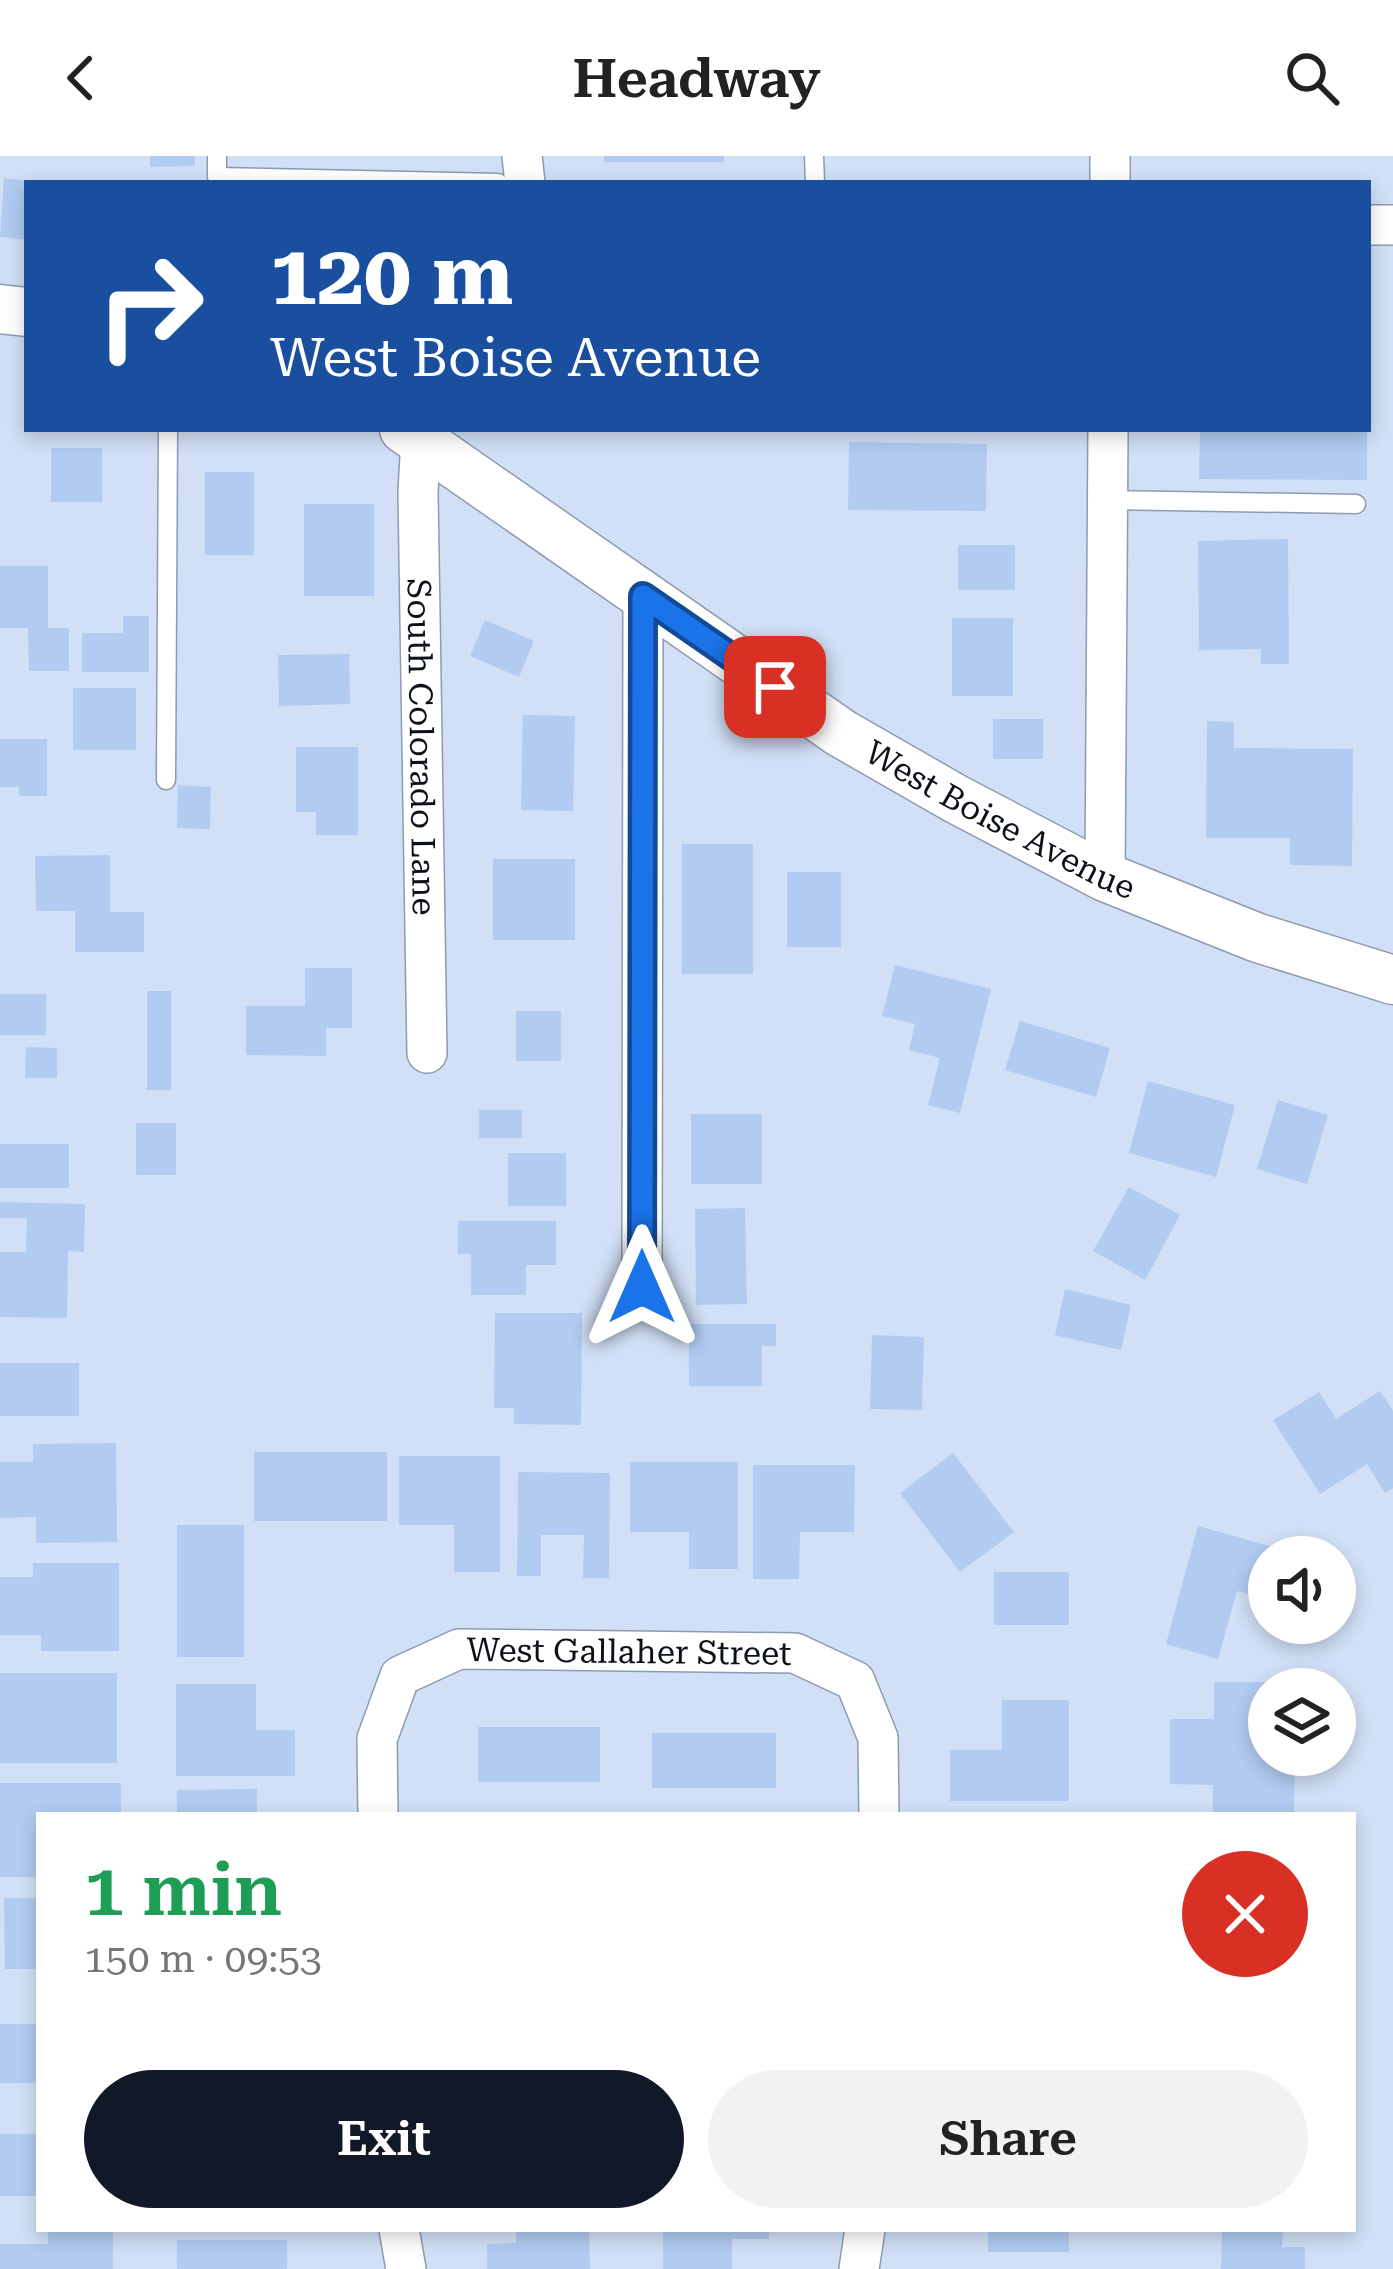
<!DOCTYPE html>
<meta charset="utf-8">
<style>
:root{--surface:#fff;--page:#f2f2f2;--text:#222;--muted:#767676;--accent:#111827}
body{margin:0;font-family:"Roboto Serif",serif;background:var(--page);color:var(--text);height:100vh;display:flex;flex-direction:column;font-size:45px;white-space:nowrap}
*{box-sizing:border-box;margin:0}
p{font-size:39px;color:var(--muted)}
.icon{flex:none;width:66px;height:66px;fill:none;stroke:currentColor;stroke-width:2;stroke-linecap:round;stroke-linejoin:round}
.map{position:relative;flex:1;overflow:hidden}
.side{position:absolute;left:36px;top:1656px;width:1320px;height:420px;display:flex;flex-direction:column;background:var(--surface);border-radius:0px;box-shadow:0 6px 18px #0003}
.side>*{flex:none}
.guide{position:absolute;left:24px;top:24px;width:1347px;height:252px;border-radius:0px;box-shadow:0 6px 18px #0003;background:#1a4fa0;color:#fff;overflow:hidden}
.tools{position:absolute;left:1248px;top:1380px;display:grid;gap:24px}
.tools a{display:grid;place-items:center;width:108px;height:108px;border-radius:50%;background:var(--surface);box-shadow:0 6px 18px #0003;font-size:60px}
.pin{position:absolute;display:grid;place-items:center;width:102px;height:102px;color:#fff;margin:-51px;border-radius:24px;box-shadow:0 6px 18px #0006}
.me{position:absolute;width:132px;margin:-66px;rotate:0deg;stroke-linejoin:round;filter:drop-shadow(0 0 9px #0008)}
.turn{display:flex;align-items:center;gap:42px;height:252px;padding:0 48px;font-size:54px}
.turn .icon{width:156px;height:156px;stroke-width:2.5}
.turn b{display:block;font-size:84px;line-height:102px}
.round{display:grid;place-items:center;flex:none;width:126px;height:126px;border-radius:63px;background:var(--page)}
.overview{display:flex;align-items:center;justify-content:space-between;height:204px;padding:0 48px}
h1{font-size:72px;font-weight:600;line-height:90px;color:#1e9e55}
.button{display:flex;gap:24px;margin-top:auto;padding:24px 48px}
.button a{flex:1;height:138px;border-radius:72px;background:var(--accent);color:#fff;font-size:48px;font-weight:600;line-height:138px;text-align:center}
.button a+a{background:var(--page);color:var(--text)}
header{display:flex;justify-content:space-between;align-items:center;height:156px;padding:0 48px;background:var(--surface);font-size:54px;font-weight:600}
.map>svg:first-child{display:block}
.building{fill:#b1cbf1}
.lines{fill:none;stroke-linecap:round;stroke-linejoin:round}
.service-casing{stroke:#8c9bb0;stroke-width:21}
.minor-casing{stroke:#8c9bb0;stroke-width:42}
.tertiary-casing{stroke:#8c9bb0;stroke-width:51}
.service{stroke:#fff;stroke-width:18}
.minor{stroke:#fff;stroke-width:39}
.tertiary{stroke:#fff;stroke-width:48}
.route-casing{stroke:#114b97;stroke-width:30}
.route{stroke:#1a73e8;stroke-width:21}
.labels{text-anchor:middle;stroke-width:10;stroke-linejoin:round;paint-order:stroke}
.street-label{font-size:33px;fill:#0c1118;stroke:#d1e0f6}
</style>
<header><svg class="icon" aria-label="back" viewBox="0 0 24 24"><path d="M15 5l-7 7 7 7"/></svg>Headway<svg class="icon" aria-label="search" viewBox="0 0 24 24"><circle cx="10" cy="10" r="6"/><path d="M15 15l6 6"/></svg></header>
<div class="map">
<svg width="1393" height="2113" viewBox="0 0 1393 2113">
<rect width="100%" height="100%" fill="#d1e0f6"/>
<path class="building" d="M150 0H195V10L150 11Z
M604 0H724V6H604Z
M4 22 27 25V84L0 81Z
M1200 273H1367V324L1199 323Z
M849 286 987 288 986 355 848 354Z
M51 292H102V346H51Z
M205 316H254V399H205Z
M304 348H374V440H304Z
M1288 383 1289 508H1261V493L1199 494 1198 385Z
M958 389H1015V434H958Z
M0 410H48V472H69V515H29L28 472H0Z
M123 460H149V516H82V477H123Z
M952 462H1013V540H952Z
M485 464 534 485 519 521 470 500Z
M349 498 350 548 279 550 278 499Z
M73 532H136V594H73Z
M523 559 575 560 573 655 521 654Z
M993 563H1043V603H993Z
M1207 565 1234 566V592L1353 593 1352 710 1290 709V682H1206Z
M0 583H47V640H19V631H0Z
M296 591H358V679H316V656H296Z
M178 629 211 631 210 673 177 672Z
M682 688H753V818H682Z
M110 699V756H144V796H75V755H36L35 700Z
M493 703H575V784H493Z
M787 716H841V791H787Z
M895 809 991 833 960 957 928 949 940 902 909 894 915 868 882 860Z
M305 812H352V872H326V900L246 899V850H305Z
M147 835H171V934H147Z
M0 838H46V879H0Z
M516 855H561V905H516Z
M1020 865 1110 892 1096 941 1005 914Z
M26 891 57 892V922H25Z
M1148 925 1235 949 1216 1021 1129 997Z
M1278 944 1328 959 1307 1028 1257 1013Z
M479 954H522V982H479Z
M691 958H762V1028H691Z
M136 967H176V1019H136Z
M0 988H69V1032H0Z
M508 997H566V1050H508Z
M1129 1031 1180 1059 1145 1124 1093 1095Z
M0 1046 85 1048 84 1096 68 1095 67 1162 0 1161V1096H26L27 1062H0Z
M745 1052 747 1148 696 1149 695 1053Z
M458 1065H556V1109H526V1139H471V1098H458Z
M1065 1133 1131 1149 1121 1194 1055 1179Z
M495 1157H582L581 1269 514 1268V1252H494Z
M689 1168H776V1190H762V1230H689Z
M872 1179 924 1181 922 1254 870 1253Z
M0 1207H79V1260H0Z
M1380 1235 1393 1255V1332L1385 1337 1367 1308 1320 1338 1273 1264 1319 1236 1336 1263Z
M116 1287 117 1386 36 1387V1361L0 1362V1306H33V1288Z
M254 1296H387V1365H254Z
M953 1297 1014 1376 960 1416 900 1337Z
M399 1300H500V1416H454V1369H399Z
M630 1306H738V1413H689V1376H630Z
M753 1309H855L854 1376H800L799 1423H753Z
M518 1316 610 1317 609 1422H583L584 1379H541V1420H517Z
M177 1369H244V1501H177Z
M1198 1370 1305 1400 1269 1401V1443L1237 1435 1218 1503 1166 1488Z
M33 1407H119V1495H41V1479H0V1421H33Z
M994 1416H1069V1469H994Z
M0 1517H117V1607H0Z
M1214 1526H1266L1269 1599H1295L1294 1659H1213V1629L1170 1628V1563H1214Z
M176 1528H256V1574H295V1620H176Z
M1002 1544H1069V1645H950V1594H1002Z
M478 1571H600V1626H478Z
M652 1577H776V1632H652Z
M0 1627H121V1659H39V1721H0Z
M257 1633V1659H177V1634Z
M4 1742H39V1813H5Z
M0 1868H39V1927H0Z
M0 1978H39V2040H0Z
M48 2073H113V2113H0V2088H48Z
M516 2073H589L590 2113H487V2088L516 2087Z
M663 2073H769V2083H732V2113H663Z
M988 2073H1069V2096H988Z
M1222 2073H1283L1282 2091H1305V2113H1221Z
M177 2084H287V2113H177Z"/>
<g class="lines">
<defs>
<path id="service" d="M217 0V21L498 27
M814 0 815 27
M1108 344 1356 348
M166 624 168 273"/>
<g id="minor">
<path d="M522 0 525 27"/>
<path d="M1110 27V0"/>
<path d="M1368 69H1393"/>
<path id="s1" d="M421 282 418 336 427 897"/>
<path d="M1105 721 1108 273"/>
<path d="M642 1131 643 440"/>
<path id="s2" d="M378 1659 377 1583 400 1520 459 1493 795 1497 855 1525 878 1582 879 1659"/>
<path d="M399 2073 406 2113"/>
<path d="M859 2113 865 2073"/>
</g>
<g id="tertiary">
<path d="M0 153 27 156"/>
<path id="s3" d="M404 273 841 577 956 643 1105 721 1258 782 1393 824"/>
</g>
</defs>
<use href="#service" class="service-casing"/>
<use href="#minor" class="minor-casing"/>
<use href="#tertiary" class="tertiary-casing"/>
<use href="#service" class="service"/>
<use href="#minor" class="minor"/>
<use href="#tertiary" class="tertiary"/>
</g>
<g class="lines">
<defs>
<path id="route" d="M642 1131 643 440 775 531"/>
</defs>
<use href="#route" class="route-casing"/>
<use href="#route" class="route"/>
</g>
<g class="labels">
<g class="street-label">
<text dy="12" stroke="none"><textPath href="#s1" startOffset="309">South Colorado Lane</textPath></text>
<text dy="12" stroke="none"><textPath href="#s3" startOffset="714">West Boise Avenue</textPath></text>
<text dy="12" stroke="none"><textPath href="#s2" startOffset="378">West Gallaher Street</textPath></text>
</g>
</g>
</svg>
<div class="tools">
<a><svg class="icon" aria-label="sound" viewBox="0 0 24 24"><path d="M4 9h4l5-4v14l-5-4H4zM17 9q2 3 0 6"/></svg></a>
<a><svg class="icon" aria-label="layers" viewBox="0 0 24 24"><path d="M12 4l9 5-9 5-9-5zM3 14l9 5 9-5"/></svg></a>
</div>
<div class="pin" style="left:775px;top:531px;background:#d93025"><svg class="icon" aria-label="arrive" viewBox="0 0 24 24"><path d="M6 21V4h12l-3 4 3 4H6"/></svg></div>
<svg class="me" style="left:642px;top:1131px" viewBox="-20 -20 40 40"><path d="M0-17L14 15 0 8-14 15z" fill="#1a73e8" stroke="#fff" stroke-width="4"/></svg>
<div class="guide">
<div class="turn"><svg class="icon" aria-label="right" viewBox="0 0 24 24"><path d="M7 20v-9h11M14 6l5 5-5 5"/></svg><div><b>120 m</b>West Boise Avenue</div></div>
</div>
<section class="side">
<div class="overview"><div><h1>1 min</h1><p>150 m · 09:53</p></div><a class="round" style="background:#d93025;color:#fff"><svg class="icon" aria-label="close" viewBox="0 0 24 24"><path d="M6 6l12 12M18 6L6 18"/></svg></a></div>
<div class="button"><a>Exit</a><a>Share</a></div>
</section>
</div>
